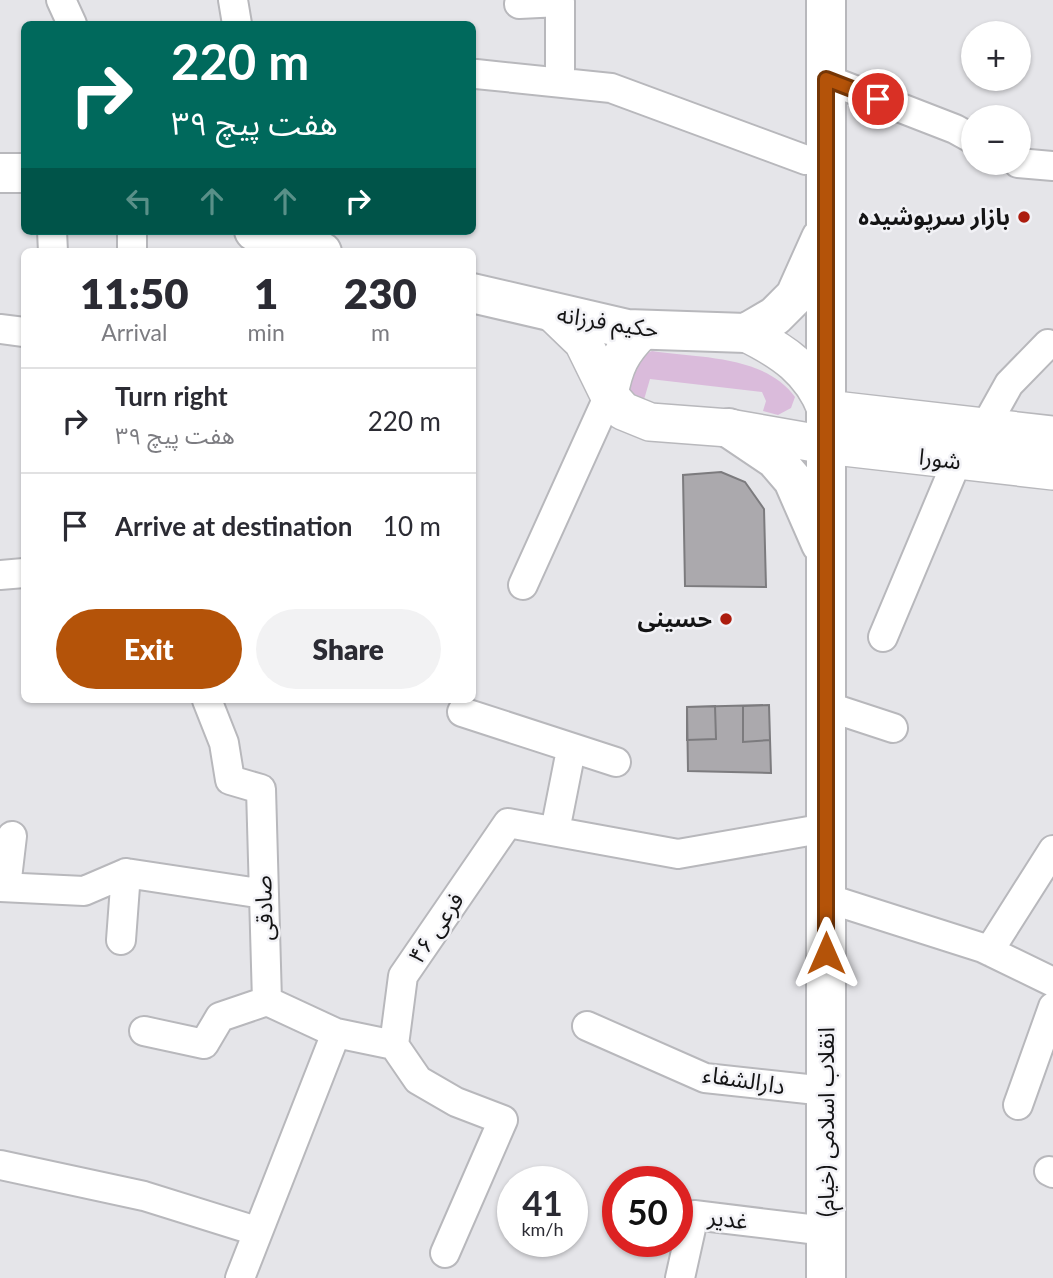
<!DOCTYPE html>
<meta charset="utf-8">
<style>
:root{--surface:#fff;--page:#f2f2f3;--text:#2b2b33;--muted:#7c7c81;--line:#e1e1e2;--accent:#b45309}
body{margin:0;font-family:Lato,"Noto Sans Arabic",sans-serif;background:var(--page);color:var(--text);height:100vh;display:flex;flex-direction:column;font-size:26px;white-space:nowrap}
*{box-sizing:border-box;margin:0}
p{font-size:23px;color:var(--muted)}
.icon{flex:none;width:38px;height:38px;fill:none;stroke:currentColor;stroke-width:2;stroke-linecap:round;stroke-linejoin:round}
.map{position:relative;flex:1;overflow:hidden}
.panel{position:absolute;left:21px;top:248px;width:455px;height:455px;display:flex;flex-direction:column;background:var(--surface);border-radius:10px;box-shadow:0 2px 5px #0004}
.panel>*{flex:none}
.hud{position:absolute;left:21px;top:21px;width:455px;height:214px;border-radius:10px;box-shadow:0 2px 5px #0004;background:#00695c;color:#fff;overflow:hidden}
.fabs{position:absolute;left:961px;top:21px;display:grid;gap:14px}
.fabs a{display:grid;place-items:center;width:70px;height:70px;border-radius:50%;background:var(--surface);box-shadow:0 2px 5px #0004;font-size:35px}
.speed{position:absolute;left:497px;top:1166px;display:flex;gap:14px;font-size:35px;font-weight:700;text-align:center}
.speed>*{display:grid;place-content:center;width:91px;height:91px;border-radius:50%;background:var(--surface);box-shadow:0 2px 5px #0004;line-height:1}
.speed small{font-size:18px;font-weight:400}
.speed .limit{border:10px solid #d22;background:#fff;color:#111}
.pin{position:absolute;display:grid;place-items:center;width:60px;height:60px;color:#fff;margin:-30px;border:4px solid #fff;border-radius:50%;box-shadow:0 2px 7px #0007}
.me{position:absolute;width:77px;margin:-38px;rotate:0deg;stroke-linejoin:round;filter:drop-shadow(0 0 5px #0008)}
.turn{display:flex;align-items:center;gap:24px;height:147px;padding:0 35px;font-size:32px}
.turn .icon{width:91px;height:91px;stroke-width:2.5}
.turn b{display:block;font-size:49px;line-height:60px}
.lanes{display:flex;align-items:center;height:66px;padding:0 35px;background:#0003;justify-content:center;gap:35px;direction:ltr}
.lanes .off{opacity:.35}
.eta{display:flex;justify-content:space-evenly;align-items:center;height:119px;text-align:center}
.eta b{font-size:42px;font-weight:800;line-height:49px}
.cta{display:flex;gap:14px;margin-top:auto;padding:14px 35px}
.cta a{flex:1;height:80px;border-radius:42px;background:var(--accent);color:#fff;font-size:28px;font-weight:800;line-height:80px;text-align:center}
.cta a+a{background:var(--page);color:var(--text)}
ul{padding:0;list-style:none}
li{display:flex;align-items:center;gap:21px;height:105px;padding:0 35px;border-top:2px solid var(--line)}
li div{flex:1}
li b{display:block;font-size:26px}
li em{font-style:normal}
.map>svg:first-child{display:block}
.green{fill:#dabbdb}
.building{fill:#aba9ad;stroke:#7c7b7e;stroke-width:2}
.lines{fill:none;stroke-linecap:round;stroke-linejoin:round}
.minor-casing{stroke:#b8b8bc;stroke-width:32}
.tertiary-casing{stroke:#b8b8bc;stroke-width:40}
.secondary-casing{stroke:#b8b8bc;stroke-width:42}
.minor{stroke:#fff;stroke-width:28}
.tertiary{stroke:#fff;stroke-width:37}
.secondary{stroke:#fff;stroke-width:38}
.route-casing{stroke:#753606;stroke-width:18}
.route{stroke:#b45309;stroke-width:12}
.poi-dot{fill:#ac1c0e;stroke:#f2f2f6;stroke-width:2.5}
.labels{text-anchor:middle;stroke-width:5;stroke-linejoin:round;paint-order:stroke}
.poi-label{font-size:23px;font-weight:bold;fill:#141415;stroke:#f2f2f6;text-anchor:end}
.street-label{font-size:23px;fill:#141415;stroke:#f2f2f6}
</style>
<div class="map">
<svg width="1053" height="1278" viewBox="0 0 1053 1278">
<rect width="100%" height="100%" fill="#e5e5e9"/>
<path class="green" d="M652 351C698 358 765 355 795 397L791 408 778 415 763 411 766 401 762 392 650 379 643 403 626 394 634 359Z"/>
<path class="building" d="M721 472 745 482 764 509 766 587 685 586 683 475Z
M769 705 771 773 688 771 687 707Z
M769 705 770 740 743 742V706Z
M715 706 716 739 687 740V707Z"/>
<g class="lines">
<defs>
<path id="minor" d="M61 0 72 24
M233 0 237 24
M519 4 560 2V82
M476 74 611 88 806 160
M826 79 955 129 973 139
M1018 163 1053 166
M52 231 53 252
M132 231V252
M0 329 24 332
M985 427 1009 384 1048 344
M0 575 24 573
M523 585 609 395
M883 637 957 461
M826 706 893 728
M462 712 616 762
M555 831 571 750
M0 887 84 891 126 873 264 894
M6 887 12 836
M826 898 983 948 1053 982
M121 940 126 873
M989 951 1053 850
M267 1001 336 1033
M587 1026 705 1078 826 1091
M144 1031 204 1044 220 1017 267 1001 261 789 230 780 224 743 207 700
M394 1045 418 1080 456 1102 503 1120 445 1253
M1018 1105 1053 1007
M0 1165 144 1196 256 1231
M1049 1171 1053 1173
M240 1278 336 1033 394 1045 403 976 508 823 678 854 826 828
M680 1278 694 1215 826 1231"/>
<path id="tertiary" d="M554 314 583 342 609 395 623 411 650 422 729 428 826 445 1053 471
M746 333C783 351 811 370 826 409L1053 435
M609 395C614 367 621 351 642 331"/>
<path id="secondary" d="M0 173H24
M254 231 322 252
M472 293 627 329 746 333 775 316 795 296 821 238
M729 428 775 459 793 480 821 544
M826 1278V0"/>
</defs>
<use href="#minor" class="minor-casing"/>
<use href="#tertiary" class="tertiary-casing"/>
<use href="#secondary" class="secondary-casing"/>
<use href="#minor" class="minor"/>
<use href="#tertiary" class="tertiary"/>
<use href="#secondary" class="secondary"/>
</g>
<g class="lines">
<defs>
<path id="route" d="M826 953V79L878 99"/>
</defs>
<use href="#route" class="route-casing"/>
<use href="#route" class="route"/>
</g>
<g class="poi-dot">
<circle cx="1024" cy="217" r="7"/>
<circle cx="726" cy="619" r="7"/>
</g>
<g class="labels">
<g class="poi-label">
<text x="1010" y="225">بازار سرپوشیده</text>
<text x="712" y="627">حسینی</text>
</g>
<g class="street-label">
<text transform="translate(608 322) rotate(9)" y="8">حکیم فرزانه</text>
<text transform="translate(940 459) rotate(7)" y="8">شورا</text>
<text transform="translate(264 908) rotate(-92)" y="8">صادقی</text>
<text transform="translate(436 928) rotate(-56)" y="8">فرعی ۴۶</text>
<text transform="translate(744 1080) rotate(9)" y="8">دارالشفاء</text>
<text transform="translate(826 1122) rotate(-90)" y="8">انقلاب اسلامی (خیام)</text>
<text transform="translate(728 1219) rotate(7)" y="8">غدیر</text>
</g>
</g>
</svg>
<div class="fabs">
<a>+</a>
<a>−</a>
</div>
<div class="speed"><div>41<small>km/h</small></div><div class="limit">50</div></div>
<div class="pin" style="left:878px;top:99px;background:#d93025"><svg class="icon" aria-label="arrive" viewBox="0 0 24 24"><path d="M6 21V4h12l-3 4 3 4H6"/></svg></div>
<svg class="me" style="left:826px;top:953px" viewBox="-20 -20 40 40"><path d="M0-17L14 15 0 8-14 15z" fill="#b45309" stroke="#fff" stroke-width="4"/></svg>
<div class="hud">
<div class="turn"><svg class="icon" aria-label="right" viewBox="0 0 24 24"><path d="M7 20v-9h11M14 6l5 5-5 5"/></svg><div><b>220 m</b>هفت پیچ ۳۹</div></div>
<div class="lanes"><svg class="icon off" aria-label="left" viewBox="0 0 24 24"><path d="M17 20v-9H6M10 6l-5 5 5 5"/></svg><svg class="icon off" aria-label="ahead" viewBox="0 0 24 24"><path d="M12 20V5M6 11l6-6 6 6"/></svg><svg class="icon off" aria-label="ahead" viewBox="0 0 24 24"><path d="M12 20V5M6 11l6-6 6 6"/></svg><svg class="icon" aria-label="right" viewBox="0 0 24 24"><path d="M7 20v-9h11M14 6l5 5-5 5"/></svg></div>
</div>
<section class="panel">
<div class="eta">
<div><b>11:50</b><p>Arrival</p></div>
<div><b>1</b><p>min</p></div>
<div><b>230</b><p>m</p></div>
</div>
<ul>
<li><svg class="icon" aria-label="right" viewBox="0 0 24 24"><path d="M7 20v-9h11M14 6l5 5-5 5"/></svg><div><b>Turn right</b><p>هفت پیچ ۳۹</p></div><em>220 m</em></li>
<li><svg class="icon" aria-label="arrive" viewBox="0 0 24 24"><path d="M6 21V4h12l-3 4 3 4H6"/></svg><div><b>Arrive at destination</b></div><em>10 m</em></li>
</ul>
<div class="cta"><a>Exit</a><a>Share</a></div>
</section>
</div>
